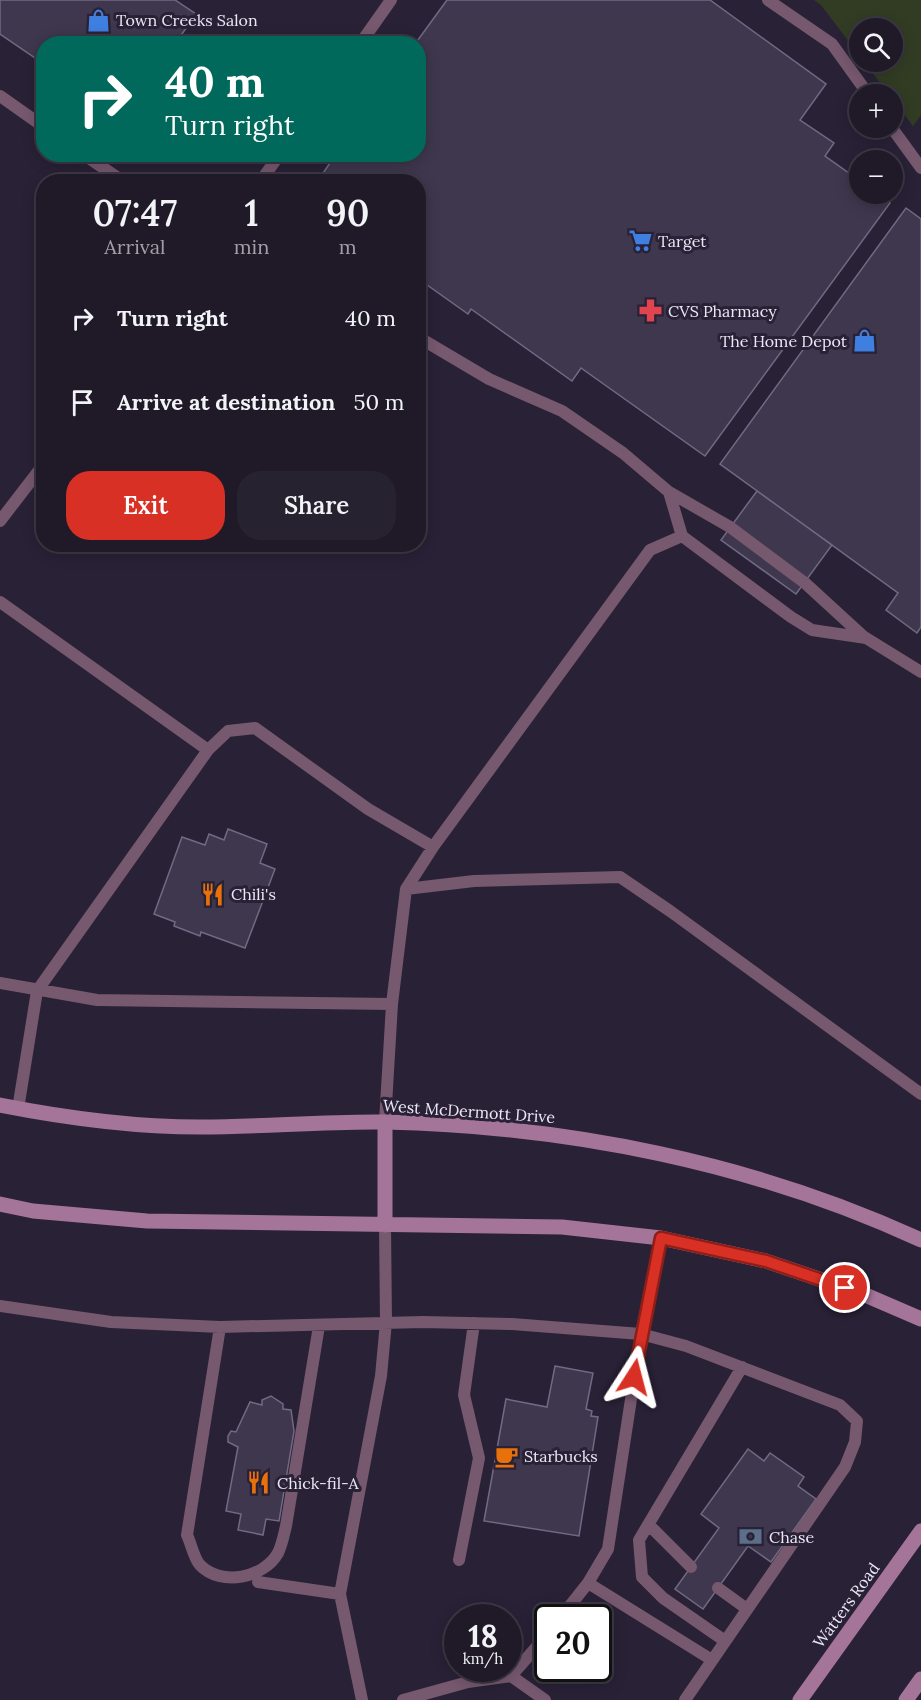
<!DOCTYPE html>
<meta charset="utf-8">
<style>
:root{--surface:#1f1928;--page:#272230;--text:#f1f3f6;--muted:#a1a0a8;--line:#3c3845;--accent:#d93025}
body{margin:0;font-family:Lora,serif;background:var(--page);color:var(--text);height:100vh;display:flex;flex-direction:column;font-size:22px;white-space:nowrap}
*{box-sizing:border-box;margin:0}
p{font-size:20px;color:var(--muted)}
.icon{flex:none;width:33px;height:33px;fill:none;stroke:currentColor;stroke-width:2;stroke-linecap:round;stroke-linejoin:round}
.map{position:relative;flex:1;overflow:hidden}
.drawer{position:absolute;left:36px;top:174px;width:390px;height:378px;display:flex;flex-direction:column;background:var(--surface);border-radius:24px;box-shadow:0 3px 15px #0003,0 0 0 2px var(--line)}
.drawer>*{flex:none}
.hud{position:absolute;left:36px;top:36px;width:390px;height:126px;border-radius:24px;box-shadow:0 3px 15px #0003,0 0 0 2px var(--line);background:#00695c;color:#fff;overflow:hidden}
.controls{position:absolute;left:849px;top:18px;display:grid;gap:12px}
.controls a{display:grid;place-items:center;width:54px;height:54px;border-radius:50%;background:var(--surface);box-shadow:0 3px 15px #0003,0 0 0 2px var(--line);font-size:30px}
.speed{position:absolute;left:444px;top:1604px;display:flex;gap:12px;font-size:30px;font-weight:700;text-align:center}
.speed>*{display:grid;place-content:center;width:78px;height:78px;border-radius:50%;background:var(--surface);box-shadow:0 3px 15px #0003,0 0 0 2px var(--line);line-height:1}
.speed small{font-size:15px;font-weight:400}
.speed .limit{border:3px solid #111;border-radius:9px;background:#fff;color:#111}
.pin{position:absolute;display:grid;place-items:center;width:51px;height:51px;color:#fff;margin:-26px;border:3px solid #fff;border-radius:50%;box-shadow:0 2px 6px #0007}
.me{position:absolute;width:66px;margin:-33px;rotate:9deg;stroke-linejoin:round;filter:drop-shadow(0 0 4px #0008)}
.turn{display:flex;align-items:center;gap:21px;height:126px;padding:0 30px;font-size:27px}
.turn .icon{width:78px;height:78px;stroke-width:2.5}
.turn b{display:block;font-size:42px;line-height:51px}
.eta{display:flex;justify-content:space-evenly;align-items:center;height:102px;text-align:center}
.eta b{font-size:36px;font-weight:600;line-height:42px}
.action{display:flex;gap:12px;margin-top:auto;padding:12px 30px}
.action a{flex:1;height:69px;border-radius:24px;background:var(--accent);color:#fff;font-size:24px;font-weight:600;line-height:69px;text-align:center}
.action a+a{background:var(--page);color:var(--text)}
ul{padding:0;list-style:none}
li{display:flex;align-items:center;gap:18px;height:84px;padding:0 30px}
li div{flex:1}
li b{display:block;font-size:22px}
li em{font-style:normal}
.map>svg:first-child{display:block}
.green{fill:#323c23}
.building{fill:#3e374e;stroke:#726a84;stroke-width:1.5}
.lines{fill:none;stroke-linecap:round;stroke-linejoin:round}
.lane{stroke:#76586f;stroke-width:12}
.secondary{stroke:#a47499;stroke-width:15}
.route-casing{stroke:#8d1f18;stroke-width:15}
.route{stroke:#d93025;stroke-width:10}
.labels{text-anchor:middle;stroke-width:6;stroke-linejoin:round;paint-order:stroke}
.poi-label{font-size:16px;fill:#ece7f6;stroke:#292136;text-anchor:start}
.street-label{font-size:16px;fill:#ece7f6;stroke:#292136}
</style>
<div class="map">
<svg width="921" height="1700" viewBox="0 0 921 1700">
<rect width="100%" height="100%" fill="#292136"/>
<path class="green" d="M814 0H921V115L913 126 893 99 892 94H889L864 62H892V28H860L859 55 821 5Z"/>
<path class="building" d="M0 0H175L196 14 175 44H44V64L0 34Z
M447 0H710L826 84 800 120 834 143 825 156 860 181V194H877L890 203 705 456 581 368 572 381 471 309 468 314 420 280 418 282V182H317L336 154H418V44H415Z
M906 208 921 219V627L917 633 886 610 898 593 720 464Z
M757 491 832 545 796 594 721 540Z
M228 829 267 844 260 863 275 869 245 948 201 932 200 936 174 926 175 922 154 914 182 837 205 845 209 834 224 840Z
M555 1366 593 1373 586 1409 592 1411 591 1416 598 1417 579 1536 484 1521 506 1399 547 1407Z
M271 1396 283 1404V1409L291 1410 294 1431 279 1521 266 1519 263 1535 238 1530 241 1514 226 1511 238 1447 228 1442V1436L231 1431 236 1432 250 1402 262 1405V1400Z
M748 1449 764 1461 770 1453 804 1477 798 1486 816 1499 771 1562 748 1546 703 1609 675 1589 719 1528 701 1514Z"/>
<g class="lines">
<path class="lane" d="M768 0 832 44 868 94
M360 44 391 0
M0 96 44 127
M892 128 921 168
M83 154 124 182
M260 182 280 154
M418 337 489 379 562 411 623 453 669 492 682 536 791 617 812 630 866 638 921 672
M669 492 730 527 805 583 865 638
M0 521 44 464
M0 602 208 750
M406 889 474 881 620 877 670 911 921 1094
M0 983 97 1000 392 1004
M18 1109 37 991 208 750 228 731 255 728 368 809 433 847
M385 1122 392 1004 406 889 433 847 650 550 682 536
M0 1306 111 1322 220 1327 423 1322 512 1324 641 1334 686 1346 840 1405 857 1421 855 1442 845 1467 685 1700
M220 1327 187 1535C191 1543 194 1559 200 1565 221 1587 264 1578 278 1553 282 1545 284 1534 286 1526L319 1326
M649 1525 691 1567
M459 1560 479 1458 464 1395 474 1323
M258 1582 340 1594
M588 1583 712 1660
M718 1588 747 1609
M561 1617 588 1583 608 1549 641 1334 661 1238
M725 1641 663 1598 642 1577 639 1540 742 1367
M511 1676 548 1634
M362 1700 340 1594 381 1376 386 1322 385 1225
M403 1700 468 1682 511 1676 545 1700"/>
<path class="secondary" d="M0 1105C66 1118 134 1127 201 1127 263 1127 324 1121 385 1122 569 1126 754 1163 921 1240
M385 1122V1225
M0 1204 33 1211 147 1221 562 1227 661 1238 766 1261 863 1294 921 1319
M800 1700 921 1531
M906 1700 921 1679"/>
</g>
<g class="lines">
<defs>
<path id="route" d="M634 1377 661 1238 766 1261 845 1288"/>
</defs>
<use href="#route" class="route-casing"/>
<use href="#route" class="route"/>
</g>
<defs>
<symbol id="shop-bare" viewBox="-9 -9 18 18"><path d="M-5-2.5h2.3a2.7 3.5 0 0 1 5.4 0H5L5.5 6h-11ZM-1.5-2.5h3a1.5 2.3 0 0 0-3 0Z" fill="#3f7fe0" stroke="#292136" stroke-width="2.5" paint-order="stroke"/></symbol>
<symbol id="supermarket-bare" viewBox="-9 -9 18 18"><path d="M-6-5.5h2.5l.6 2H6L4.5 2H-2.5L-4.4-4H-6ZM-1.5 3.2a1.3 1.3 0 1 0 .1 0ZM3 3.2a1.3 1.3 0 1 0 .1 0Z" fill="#3f7fe0" stroke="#292136" stroke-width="2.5" paint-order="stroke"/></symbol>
<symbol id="pharmacy-bare" viewBox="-9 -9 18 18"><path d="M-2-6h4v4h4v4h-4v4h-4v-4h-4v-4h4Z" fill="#e0444e" stroke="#292136" stroke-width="2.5" paint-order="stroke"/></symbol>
<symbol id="restaurant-bare" viewBox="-9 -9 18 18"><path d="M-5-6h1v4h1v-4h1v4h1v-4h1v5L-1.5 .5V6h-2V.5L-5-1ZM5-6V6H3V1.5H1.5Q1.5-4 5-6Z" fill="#e8710a" stroke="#292136" stroke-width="2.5" paint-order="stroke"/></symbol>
<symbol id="cafe-bare" viewBox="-9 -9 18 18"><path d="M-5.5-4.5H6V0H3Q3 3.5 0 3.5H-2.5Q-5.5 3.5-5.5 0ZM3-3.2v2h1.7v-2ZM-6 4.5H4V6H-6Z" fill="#e8710a" stroke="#292136" stroke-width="2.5" paint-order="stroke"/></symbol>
<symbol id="bank-bare" viewBox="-9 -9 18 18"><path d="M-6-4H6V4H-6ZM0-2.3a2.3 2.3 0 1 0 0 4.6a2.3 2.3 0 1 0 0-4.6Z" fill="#5c6f8a" stroke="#292136" stroke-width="2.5" paint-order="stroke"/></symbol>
</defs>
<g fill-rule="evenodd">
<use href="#shop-bare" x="82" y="4" width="33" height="33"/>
<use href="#supermarket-bare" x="624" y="224" width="33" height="33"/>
<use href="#pharmacy-bare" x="634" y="294" width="33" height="33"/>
<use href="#shop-bare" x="848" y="324" width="33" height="33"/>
<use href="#restaurant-bare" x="196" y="878" width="33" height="33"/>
<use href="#cafe-bare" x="490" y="1440" width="33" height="33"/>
<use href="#restaurant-bare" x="242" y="1466" width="33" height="33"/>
<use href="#bank-bare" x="734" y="1520" width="33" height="33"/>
</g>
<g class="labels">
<g class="poi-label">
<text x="116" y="26">Town Creeks Salon</text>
<text x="658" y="247">Target</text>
<text x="668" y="317">CVS Pharmacy</text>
<text x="847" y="347" text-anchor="end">The Home Depot</text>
<text x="231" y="900">Chili's</text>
<text x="524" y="1462">Starbucks</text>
<text x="277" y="1489">Chick-fil-A</text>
<text x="769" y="1543">Chase</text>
</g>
<g class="street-label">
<text transform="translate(469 1111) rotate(4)" y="6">West McDermott Drive</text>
<text transform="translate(846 1605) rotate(-54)" y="6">Watters Road</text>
</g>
</g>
</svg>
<div class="controls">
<a><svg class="icon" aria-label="search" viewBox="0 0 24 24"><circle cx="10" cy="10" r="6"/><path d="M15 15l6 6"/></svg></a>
<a>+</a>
<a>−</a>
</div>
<div class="speed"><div>18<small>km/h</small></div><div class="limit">20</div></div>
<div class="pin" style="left:845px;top:1288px;background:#d93025"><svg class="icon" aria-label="arrive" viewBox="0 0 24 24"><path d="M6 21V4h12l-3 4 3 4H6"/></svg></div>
<svg class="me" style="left:634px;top:1377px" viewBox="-20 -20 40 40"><path d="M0-17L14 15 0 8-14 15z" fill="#d93025" stroke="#fff" stroke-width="4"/></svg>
<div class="hud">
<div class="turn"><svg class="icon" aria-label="right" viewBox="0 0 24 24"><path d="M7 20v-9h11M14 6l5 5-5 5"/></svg><div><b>40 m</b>Turn right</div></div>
</div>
<section class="drawer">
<div class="eta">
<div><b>07:47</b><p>Arrival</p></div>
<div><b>1</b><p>min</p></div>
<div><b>90</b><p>m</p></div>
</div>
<ul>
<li><svg class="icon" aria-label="right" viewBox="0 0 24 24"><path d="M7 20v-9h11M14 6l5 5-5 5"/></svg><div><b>Turn right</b></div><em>40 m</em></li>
<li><svg class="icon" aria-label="arrive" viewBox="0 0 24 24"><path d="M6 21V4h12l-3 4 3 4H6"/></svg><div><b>Arrive at destination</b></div><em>50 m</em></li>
</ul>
<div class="action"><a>Exit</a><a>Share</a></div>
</section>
</div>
